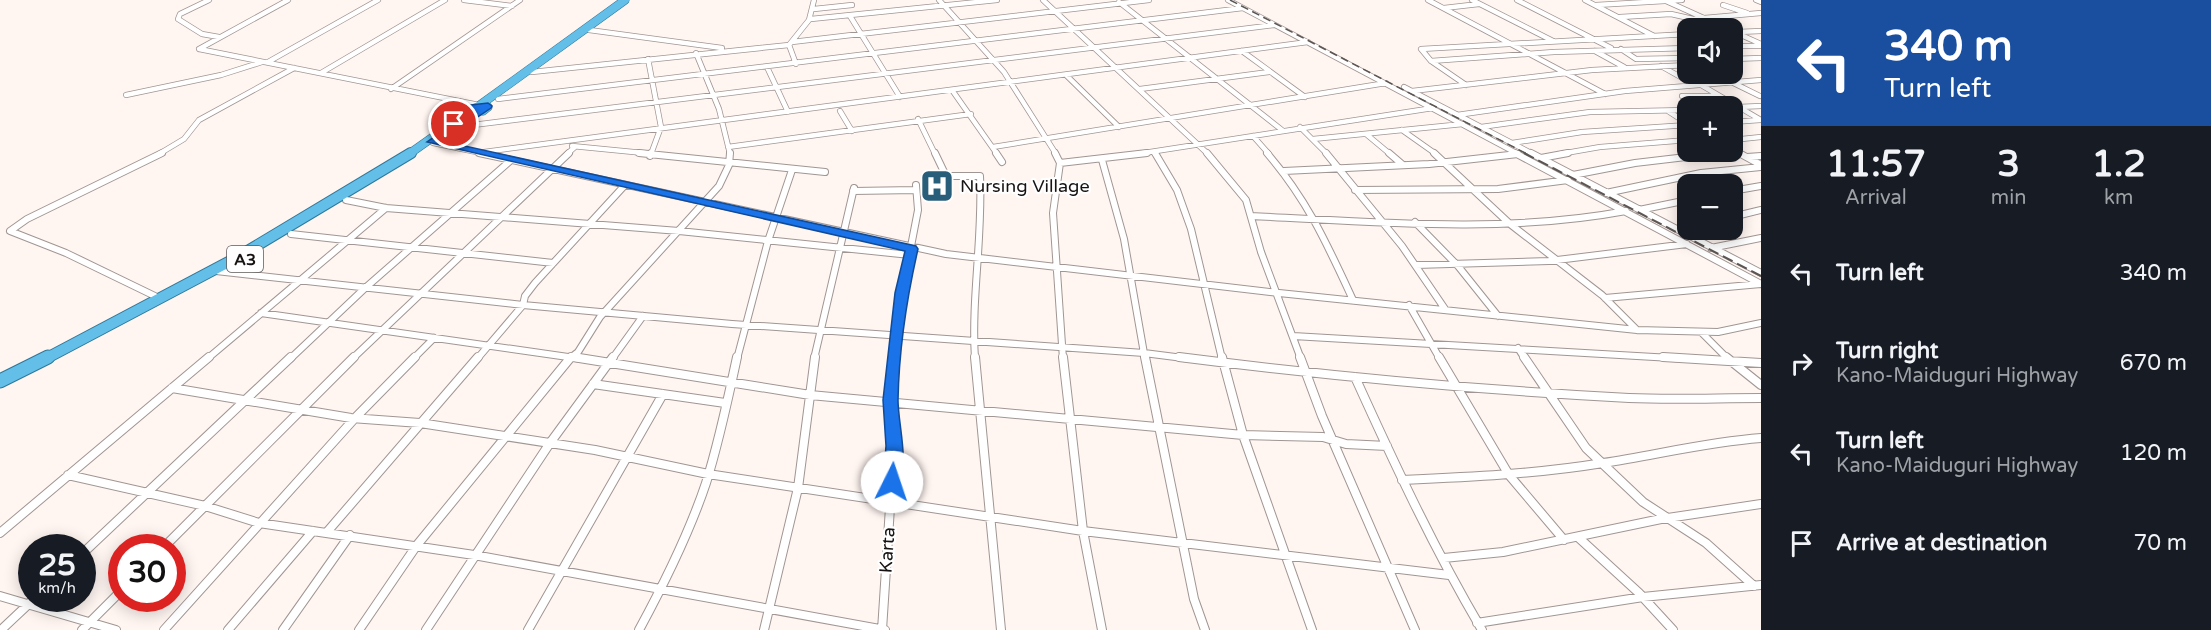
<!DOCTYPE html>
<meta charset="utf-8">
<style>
:root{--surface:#171b24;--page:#242831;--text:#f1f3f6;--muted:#9ea1a6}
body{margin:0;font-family:"Varela Round",sans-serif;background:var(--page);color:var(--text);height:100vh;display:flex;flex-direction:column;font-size:22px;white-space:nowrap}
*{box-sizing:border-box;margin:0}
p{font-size:20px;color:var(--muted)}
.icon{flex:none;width:33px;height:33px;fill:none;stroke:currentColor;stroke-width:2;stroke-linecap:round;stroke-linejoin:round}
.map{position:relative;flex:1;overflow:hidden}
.drawer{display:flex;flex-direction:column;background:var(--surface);width:450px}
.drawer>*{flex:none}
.banner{background:#1a4fa0;color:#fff;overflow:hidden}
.controls{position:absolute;left:1677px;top:18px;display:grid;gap:12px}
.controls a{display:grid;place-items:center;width:66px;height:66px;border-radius:12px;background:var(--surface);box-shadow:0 3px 15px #0003;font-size:30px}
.speed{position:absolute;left:18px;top:534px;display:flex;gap:12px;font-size:30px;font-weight:700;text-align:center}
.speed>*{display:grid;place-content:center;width:78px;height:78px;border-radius:50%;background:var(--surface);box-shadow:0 3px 15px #0003;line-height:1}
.speed small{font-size:15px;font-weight:400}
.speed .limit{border:9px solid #d22;background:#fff;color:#111}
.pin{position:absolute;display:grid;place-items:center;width:51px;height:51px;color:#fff;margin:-26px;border:3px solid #fff;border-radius:50%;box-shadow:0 2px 6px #0007}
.me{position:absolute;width:66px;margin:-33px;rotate:4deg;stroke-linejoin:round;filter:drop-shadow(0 0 4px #0008)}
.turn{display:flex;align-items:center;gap:21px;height:126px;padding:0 24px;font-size:27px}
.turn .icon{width:78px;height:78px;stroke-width:2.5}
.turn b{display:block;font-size:42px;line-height:51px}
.eta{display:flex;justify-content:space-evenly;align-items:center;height:102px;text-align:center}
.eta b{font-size:36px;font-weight:700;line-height:42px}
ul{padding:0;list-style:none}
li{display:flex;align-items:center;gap:18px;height:90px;padding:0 24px}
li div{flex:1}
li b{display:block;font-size:22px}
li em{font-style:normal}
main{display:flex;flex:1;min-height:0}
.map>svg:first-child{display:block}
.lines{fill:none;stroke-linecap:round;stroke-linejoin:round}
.minor-far2-casing{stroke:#a09693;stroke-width:6}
.minor-far1-casing{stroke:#a09693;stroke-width:8}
.minor-casing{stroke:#a09693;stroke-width:10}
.trunk-far2-casing{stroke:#2f789a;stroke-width:9}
.trunk-far1-casing{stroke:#2f789a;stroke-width:12}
.trunk-casing{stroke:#2f789a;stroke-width:15}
.minor-far2{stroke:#fff;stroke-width:4.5}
.minor-far1{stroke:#fff;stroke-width:6}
.minor{stroke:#fff;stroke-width:8}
.trunk-far2{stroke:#63bee8;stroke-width:8}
.trunk-far1{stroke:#63bee8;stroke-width:10}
.trunk{stroke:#63bee8;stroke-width:13}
.rail-far1{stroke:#5b5553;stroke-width:1.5;stroke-dasharray:8 4.5;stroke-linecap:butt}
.rail{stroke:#5b5553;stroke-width:2;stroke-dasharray:11 5;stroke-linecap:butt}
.route{fill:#1a73e8;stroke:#114b97;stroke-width:1.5}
.labels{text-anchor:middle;stroke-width:4.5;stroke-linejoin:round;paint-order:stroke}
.shield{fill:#fff;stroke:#5d5a59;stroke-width:1.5}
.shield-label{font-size:16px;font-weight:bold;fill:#171312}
.poi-label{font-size:18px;fill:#171312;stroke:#fff;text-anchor:start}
.street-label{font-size:18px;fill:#171312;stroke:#fff}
</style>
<main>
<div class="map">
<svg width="1761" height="630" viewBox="0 0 1761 630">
<rect width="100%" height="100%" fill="#fff5f1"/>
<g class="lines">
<defs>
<path id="minor-far2" d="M209 0 180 14 178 19 202 34 219 37
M464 0 512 6
M939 0 1004 72 1056 154
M1043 0 1208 154
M1228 0 1518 154
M1428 0 1605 94
M1472 0 1553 41
M1517 0 1611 48
M1585 0 1654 36
M1756 0 1761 2
M1666 1 1726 28
M1119 2 1282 130
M1596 5 1682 0
M1723 5 1747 13
M1444 8 1479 4
M814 9 852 5
M850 16 900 97
M1620 17 1671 14 1693 19 1761 13
M811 19 997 0
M589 30 722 48
M1732 31 1761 44
M1738 32 1761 31
M792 42 1149 0
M789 45 796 64
M1732 46H1761
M199 49 479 105
M199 49 288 0
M1621 49 1636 59 1688 58
M1242 51 1305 97
M1595 51 1624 67
M696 53 719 109 730 154
M648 59 661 127 651 154
M1732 59 1761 58
M1431 61 1554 52 1688 48
M268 62 378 0
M1661 66 1693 84
M767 67 788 112
M532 72 789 45 809 20 814 0
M321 73 445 0
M1715 74 1760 96
M1066 75 1119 127
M1466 85 1431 61 1421 49 1688 34
M1701 85 1761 120
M1404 87 1533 154
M391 89 520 0
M1140 89 1269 72
M952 90 997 154
M1412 91 1592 70 1688 65
M126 95 221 75 262 62
M1682 96H1717
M498 99 1243 8
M1738 107 1761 106
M840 111 852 131
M1668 111 1688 124
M1457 115 1625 91 1761 80
M918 119 935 154
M1732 122 1760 120
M457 127 1274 25
M1300 127 1327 154
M1481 127 1590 112 1688 110
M1402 130 1436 154
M1366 134 1390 154
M1253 136 1269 154
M1313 139 1463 124
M1732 140 1761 137
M433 143 486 154
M1512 143 1582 132 1688 125
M572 146 654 154
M728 147 971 114
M993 147 1386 83
M1734 150 1742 154
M484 152 1308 42
M1154 152 1155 154
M159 154 184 139 199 120 294 68
M567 154 575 147
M1137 154 1433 108
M1514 154H1518
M1560 154 1600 147 1688 140
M1707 154 1736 151"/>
<path id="minor-far1" d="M479 153 946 254 1279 293 1637 330 1718 332 1761 323
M639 153 825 172
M935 153 946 176H980C983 237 971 298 975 359
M996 153 1002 162
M1055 153 1060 163 1053 213 1063 359
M1155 153 1177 190 1191 229 1222 359
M1207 153 1246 200 1261 252 1301 359
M1267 153C1308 201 1327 244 1353 300
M1326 153 1402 246 1445 309
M1389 153 1403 165
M1434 153 1510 224 1602 295 1637 330
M1515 153 1761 284
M1531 153 1761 273
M1739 153 1761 165
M650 156 651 153
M1747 157 1761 156
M1541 158 1568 153
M1102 160 1124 239 1145 359
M1060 163 1147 153
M1284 171 1429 164 1518 154
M1573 175 1635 163 1720 153
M1355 190 1498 189 1568 180
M853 191 916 190
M1732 191 1761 186
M1606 193 1701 173 1761 167
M346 200 386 208 679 231 910 255
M1639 210 1688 200
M1251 216C1375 222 1503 234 1626 211
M1732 217 1761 210
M1415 222 1458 266 1498 316
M291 234 553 263
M1711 248 1761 238
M1416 265 1549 261 1687 244
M216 271 523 305 732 324 1144 353 1191 359
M1605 298 1761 284
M161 299 66 253 10 231 27 219 162 153
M1409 305 1440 359
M261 313 582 359
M1701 332 1728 359
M1293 336 1689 359
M1518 348 1525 359
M207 359 386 208
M290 359 364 289 510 161
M352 359 569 153
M413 359 434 338
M477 359 523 305 525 296 535 283 625 185
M569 359 578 352 600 317 719 186 729 165 730 153
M612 359 643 316
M737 359 768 241 792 170
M814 359 854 188
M895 359 902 293 918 210 916 185"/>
<path id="minor" d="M573 357 810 395 1243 435 1323 437 1346 444 1387 446
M975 357 1001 630
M1063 357 1083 531 1102 630
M1145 357 1194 599 1205 630
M1179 357C1328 376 1478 390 1629 398 1673 400 1717 398 1761 398
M1222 357 1243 435 1312 630
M1300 357 1322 416 1415 630
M1439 357 1509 475 1564 540
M1524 357 1586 448 1643 502 1706 543 1754 586
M1663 357 1761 363
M1726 357 1761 385
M1355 377C1394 463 1434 549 1482 630
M593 384 725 403
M172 388 351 418 420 423 595 450 708 474 1083 531 1449 575
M68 475 205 506 259 523 474 555 885 630
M1402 480C1469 477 1536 474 1603 463 1656 455 1707 442 1761 438
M327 532 478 357
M0 533 209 357
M1579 538 1639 593 1673 630
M163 548 354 357
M82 554 291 357
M1444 558 1503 552 1661 519 1761 504
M0 596 116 630
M1477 623 1643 597 1761 585
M1 630 35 598
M82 630 122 590
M164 630 355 418 415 357
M228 630 313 531
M283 630 350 535
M359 630 417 545 571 357
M426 630 550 443 613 357
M528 630 663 394
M639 630C665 582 689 534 706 483 719 442 728 399 737 357
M764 630 798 488 815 357
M882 630 894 446 891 400 895 357"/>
<path id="trunk-far2" d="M480 105 625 0
M409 154 474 108 481 105 488 107 483 111 474 109"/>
<path id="trunk-far1" d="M45 359 236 258 411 153"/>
<path id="trunk" d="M0 381 48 357"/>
</defs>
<use href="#minor-far2" class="minor-far2-casing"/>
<use href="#minor-far1" class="minor-far1-casing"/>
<use href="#minor" class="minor-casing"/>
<use href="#trunk-far2" class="trunk-far2-casing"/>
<use href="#trunk-far1" class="trunk-far1-casing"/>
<use href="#trunk" class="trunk-casing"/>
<use href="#minor-far2" class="minor-far2"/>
<use href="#minor-far1" class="minor-far1"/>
<use href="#minor" class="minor"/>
<use href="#trunk-far2" class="trunk-far2"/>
<use href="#trunk-far1" class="trunk-far1"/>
<use href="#trunk" class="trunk"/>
<path class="rail-far1" d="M1230 0 1527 154"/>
<path class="rail" d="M1524 153 1761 276"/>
</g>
<path class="route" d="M488 103 492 106 491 108 442 141 916 246 918 249C907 297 899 349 898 400 898 424 910 465 898 487H886L883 482 886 446 883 400 895 293 905 251 427 142 450 126V122L471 105Z"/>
<defs>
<symbol id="hospital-square" viewBox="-11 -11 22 22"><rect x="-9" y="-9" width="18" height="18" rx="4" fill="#285e79" stroke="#fff"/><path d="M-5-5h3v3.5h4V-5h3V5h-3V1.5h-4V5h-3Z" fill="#fff"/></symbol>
</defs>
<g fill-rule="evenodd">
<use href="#hospital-square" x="918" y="167" width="38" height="38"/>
</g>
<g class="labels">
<rect class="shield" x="227" y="246" width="36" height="26" rx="4.5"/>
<g class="shield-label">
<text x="245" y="265">A3</text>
</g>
<g class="poi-label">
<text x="960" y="192">Nursing Village</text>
</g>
<g class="street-label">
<text transform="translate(887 550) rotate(-86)" y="6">Karta</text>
</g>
</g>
</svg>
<div class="controls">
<a><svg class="icon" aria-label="sound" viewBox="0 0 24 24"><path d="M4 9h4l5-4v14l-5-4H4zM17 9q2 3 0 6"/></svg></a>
<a>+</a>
<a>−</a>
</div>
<div class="speed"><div>25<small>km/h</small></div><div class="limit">30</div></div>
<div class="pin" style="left:454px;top:124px;background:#d93025"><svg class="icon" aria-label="arrive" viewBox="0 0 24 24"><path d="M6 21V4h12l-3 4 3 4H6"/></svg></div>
<svg class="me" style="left:892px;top:482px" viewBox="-20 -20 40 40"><circle r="19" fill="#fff"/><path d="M0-13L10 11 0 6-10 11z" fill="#1a73e8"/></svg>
</div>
<section class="drawer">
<div class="banner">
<div class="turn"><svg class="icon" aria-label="left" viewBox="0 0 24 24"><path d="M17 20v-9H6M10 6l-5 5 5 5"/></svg><div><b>340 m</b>Turn left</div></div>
</div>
<div class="eta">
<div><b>11:57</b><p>Arrival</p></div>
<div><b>3</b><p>min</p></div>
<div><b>1.2</b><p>km</p></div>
</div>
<ul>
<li><svg class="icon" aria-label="left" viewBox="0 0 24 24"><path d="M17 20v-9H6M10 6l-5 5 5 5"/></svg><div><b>Turn left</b></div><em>340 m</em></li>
<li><svg class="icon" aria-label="right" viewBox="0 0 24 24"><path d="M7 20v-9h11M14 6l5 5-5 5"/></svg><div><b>Turn right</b><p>Kano-Maiduguri Highway</p></div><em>670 m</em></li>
<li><svg class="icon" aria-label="left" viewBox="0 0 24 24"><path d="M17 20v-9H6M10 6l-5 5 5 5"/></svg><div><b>Turn left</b><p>Kano-Maiduguri Highway</p></div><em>120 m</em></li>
<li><svg class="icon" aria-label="arrive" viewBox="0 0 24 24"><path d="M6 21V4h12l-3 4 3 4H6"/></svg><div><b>Arrive at destination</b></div><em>70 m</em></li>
</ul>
</section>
</main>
